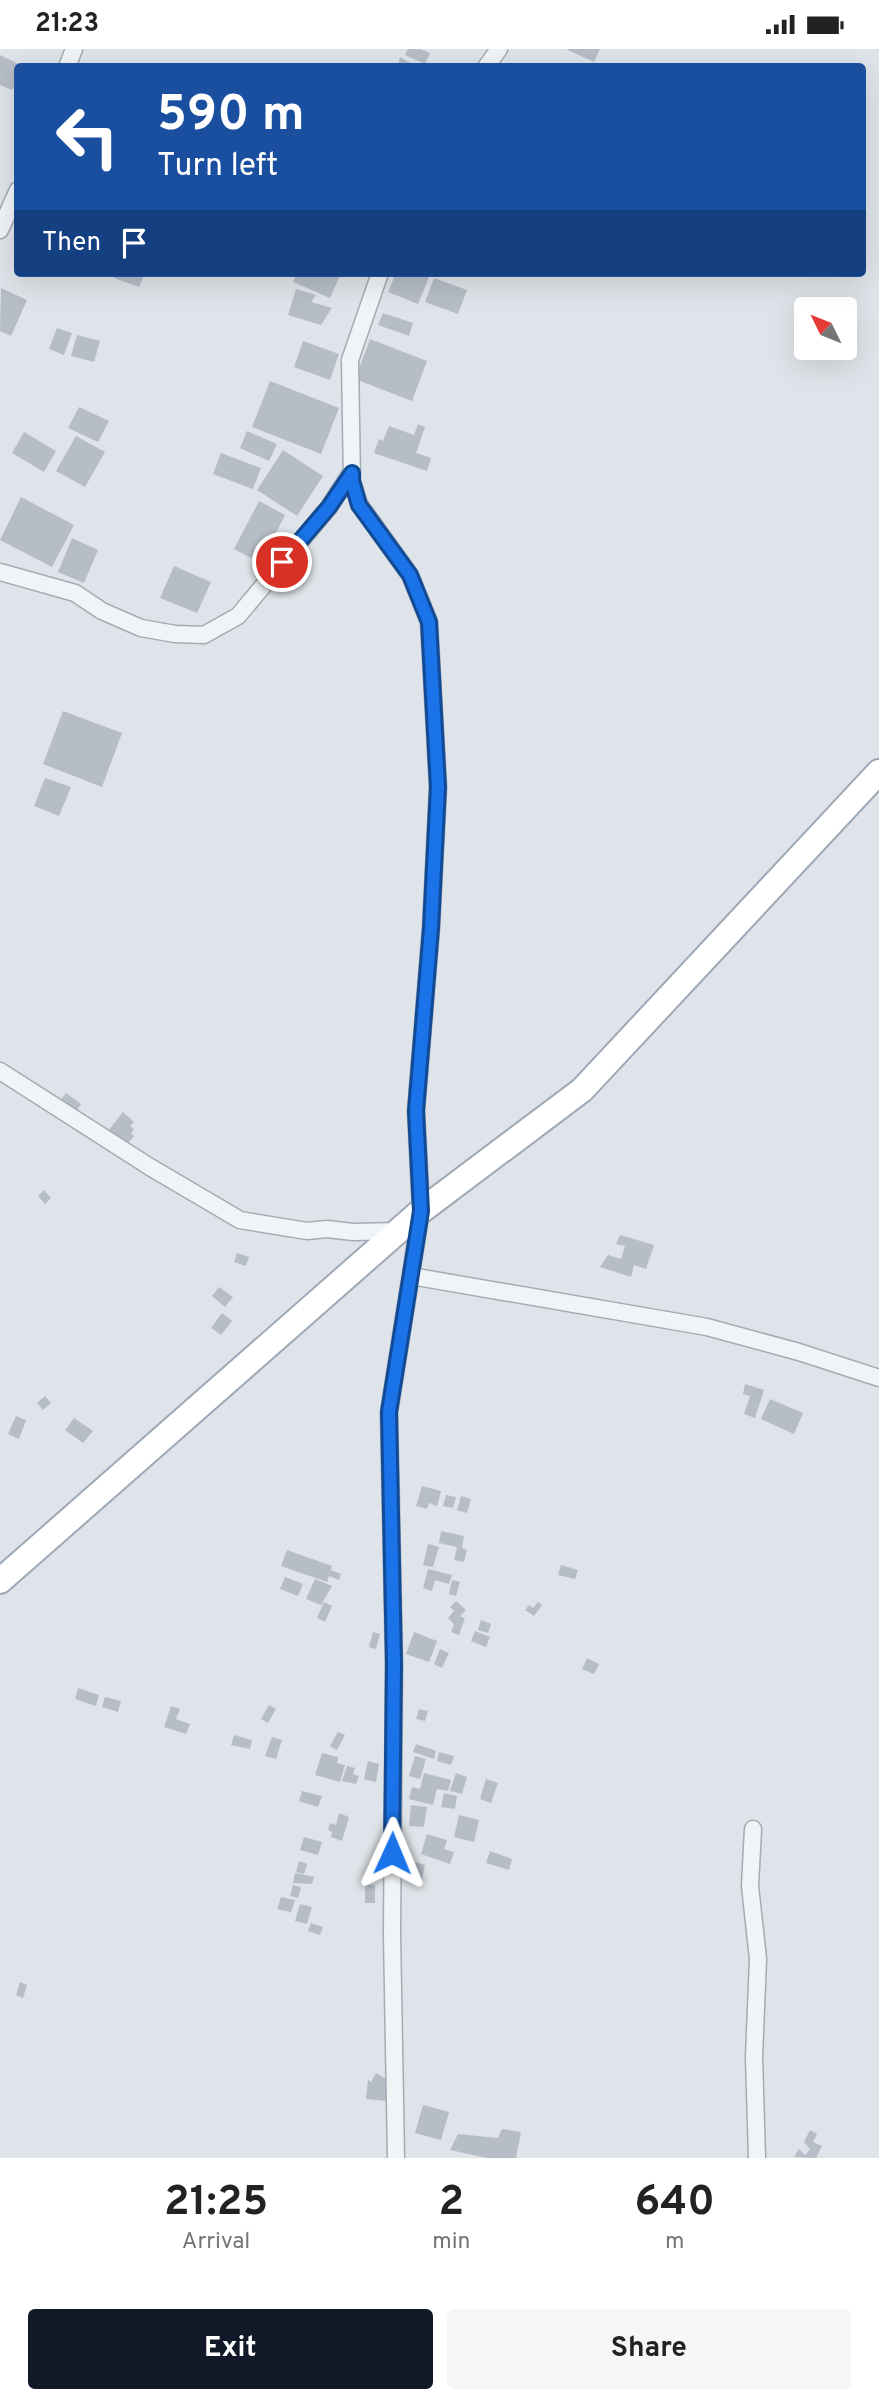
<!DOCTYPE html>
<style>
:root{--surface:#fff;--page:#f6f6f6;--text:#222;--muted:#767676;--accent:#111827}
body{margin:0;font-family:Overpass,sans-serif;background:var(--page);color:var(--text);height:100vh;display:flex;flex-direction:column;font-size:26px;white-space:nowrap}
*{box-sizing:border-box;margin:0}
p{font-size:23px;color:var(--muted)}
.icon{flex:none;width:38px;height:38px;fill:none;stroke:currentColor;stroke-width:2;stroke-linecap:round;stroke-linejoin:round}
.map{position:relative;height:2109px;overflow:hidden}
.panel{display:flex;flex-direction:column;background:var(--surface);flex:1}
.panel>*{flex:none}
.banner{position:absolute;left:14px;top:14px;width:852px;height:214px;border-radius:7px;box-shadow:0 7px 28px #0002;background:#1a4fa0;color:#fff;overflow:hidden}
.needle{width:46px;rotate:313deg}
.controls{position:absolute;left:794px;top:248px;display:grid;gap:14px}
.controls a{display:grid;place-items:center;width:63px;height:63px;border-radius:7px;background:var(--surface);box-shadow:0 7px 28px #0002;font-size:35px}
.pin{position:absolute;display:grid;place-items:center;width:60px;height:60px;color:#fff;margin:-30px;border:4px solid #fff;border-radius:50%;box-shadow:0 2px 7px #0007}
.me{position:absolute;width:77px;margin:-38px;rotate:1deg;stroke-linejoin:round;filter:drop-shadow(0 0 5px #0008)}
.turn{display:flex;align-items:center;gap:24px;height:147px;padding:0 28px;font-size:32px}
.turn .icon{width:91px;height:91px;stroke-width:2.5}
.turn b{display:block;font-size:49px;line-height:60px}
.then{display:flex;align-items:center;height:66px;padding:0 28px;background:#0003;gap:14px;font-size:26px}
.eta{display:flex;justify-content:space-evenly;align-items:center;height:119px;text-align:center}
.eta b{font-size:42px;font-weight:700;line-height:49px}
.button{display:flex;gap:14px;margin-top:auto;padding:14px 28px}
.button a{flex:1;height:80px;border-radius:7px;background:var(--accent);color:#fff;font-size:28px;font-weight:700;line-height:80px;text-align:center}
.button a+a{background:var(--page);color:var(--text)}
.status{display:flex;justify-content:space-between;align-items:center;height:49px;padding:0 35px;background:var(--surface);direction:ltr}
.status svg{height:19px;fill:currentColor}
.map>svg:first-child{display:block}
.building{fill:#b6bdc6}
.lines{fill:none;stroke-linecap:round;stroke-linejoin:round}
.street-casing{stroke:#a3abb3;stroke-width:19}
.primary-casing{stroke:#9da9b5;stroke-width:28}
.street{stroke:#f1f4f7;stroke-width:16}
.primary{stroke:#fff;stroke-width:24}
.route-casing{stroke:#114b97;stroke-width:18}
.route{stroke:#1a73e8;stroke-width:12}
</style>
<div class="status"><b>21:23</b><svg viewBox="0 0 49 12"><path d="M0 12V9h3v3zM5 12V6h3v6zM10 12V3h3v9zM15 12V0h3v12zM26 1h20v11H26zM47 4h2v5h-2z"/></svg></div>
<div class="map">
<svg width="879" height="2109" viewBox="0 0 879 2109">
<rect width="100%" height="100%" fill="#dee4e9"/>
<path class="building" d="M408 0H420L430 4 425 15 405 6Z
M566 0H600L594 13Z
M0 6 25 18H18V29L12 41 0 36Z
M400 8 417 18H398Z
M115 224H145L139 238 114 229Z
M297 224H341L330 249 293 233Z
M396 224H420L429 228 418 255 388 243Z
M434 229 467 241 458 265 425 253Z
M1 239 27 251 11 287 0 282Z
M296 240 316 246 311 253 332 259 321 276 288 266Z
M383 264 413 274 409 287 378 276Z
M57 279 72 284 64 306 49 300Z
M77 286 100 292 94 313 71 307Z
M370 290 427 312 412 352 355 330Z
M303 292 339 305 330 331 294 318Z
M270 332 339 359 321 405 252 378Z
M79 358 109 372 98 393 68 379Z
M418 375 425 378 416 404 431 409 427 422 374 404 379 390 383 392 389 377 414 386Z
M247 382 277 395 269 412 240 399Z
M24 383 56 402 44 423 12 404Z
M76 387 105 403 85 438 56 422Z
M283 401 323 427 297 467 257 441Z
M221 404 261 419 253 440 213 425Z
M21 448 74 476 52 518 0 491Z
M259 452 285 466 261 514 234 500Z
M72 489 98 501 84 534 58 523Z
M174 517 211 533 197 564 160 549Z
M63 662 122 684 102 738 43 715Z
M45 729 71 738 59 767 34 757Z
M66 1044 81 1055 75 1064 60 1052Z
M123 1063 134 1073 130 1077 134 1080 131 1084 134 1087 126 1097 108 1082Z
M44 1141 51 1149 45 1155 38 1147Z
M620 1186 654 1196 646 1220 634 1216 631 1228 600 1218 608 1206 621 1210 625 1197 616 1195Z
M237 1204 249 1208 246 1217 234 1213Z
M219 1238 233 1248 225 1258 212 1247Z
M222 1264 232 1272 221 1286 211 1279Z
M745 1335 764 1341 755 1369 744 1365 750 1347 743 1345Z
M45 1347 51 1354 43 1361 37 1354Z
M770 1350 803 1364 794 1385 761 1370Z
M16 1367 26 1371 19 1390 8 1385Z
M74 1369 93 1382 83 1394 65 1381Z
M422 1437 441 1442 437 1457 429 1454 427 1460 416 1457Z
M446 1446 456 1448 453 1459 443 1457Z
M461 1447 471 1450 467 1464 457 1461Z
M441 1482 464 1487 462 1499 467 1501 464 1513 454 1511 457 1498 439 1494Z
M428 1495 439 1498 433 1518 423 1516Z
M287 1501 332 1517 331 1521 341 1525 339 1531 329 1527 327 1533 281 1517Z
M561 1516 578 1521 575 1530 558 1526Z
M428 1520 452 1526 449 1535 435 1531 432 1542 423 1539Z
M285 1528 303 1535 298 1547 280 1540Z
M315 1530 332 1537 321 1556 306 1550Z
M452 1531 460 1533 456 1547 449 1545Z
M456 1552 466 1561 460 1567 465 1569 459 1586 451 1583 454 1575 448 1569 454 1562 450 1558Z
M324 1553 332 1557 325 1573 317 1569Z
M538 1553 542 1556 534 1567 525 1561 529 1556 533 1559Z
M481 1571 491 1575 488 1584 478 1581Z
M475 1582 490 1588 486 1598 471 1592Z
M373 1583 380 1585 376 1600 369 1598Z
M414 1583 437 1592 429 1613 406 1605Z
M440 1600 449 1604 442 1619 434 1615Z
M587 1609 599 1615 594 1625 582 1620Z
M78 1639 99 1646 96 1657 75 1650Z
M105 1648 121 1652 118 1663 102 1658Z
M269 1656 276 1660 268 1674 261 1670Z
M171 1657 180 1660 176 1670 190 1675 186 1685 164 1678Z
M419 1660 428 1662 425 1672 416 1670Z
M338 1683 345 1686 337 1701 330 1697Z
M234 1686 252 1691 250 1700 231 1696Z
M272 1688 282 1691 276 1710 265 1707Z
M416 1695 436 1702 434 1710 413 1703Z
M439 1703 454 1707 451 1716 437 1712Z
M322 1704 338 1708 337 1714 345 1716 340 1733 315 1726Z
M415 1707 426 1710 420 1730 409 1727Z
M368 1712 379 1715 376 1733 364 1730Z
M347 1717 355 1719 353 1725 359 1727 356 1735 342 1732Z
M424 1724 451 1731 448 1742 437 1740 433 1756 409 1750 412 1738 420 1740Z
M456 1724 467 1728 462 1745 450 1742Z
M486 1730 498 1734 491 1754 480 1750Z
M302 1742 322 1747 318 1758 299 1752Z
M444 1744 457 1747 455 1760 441 1758Z
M411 1756 427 1758 424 1778 409 1777Z
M339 1764 349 1768 342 1792 331 1788 332 1783 328 1781 330 1774 336 1776Z
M459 1766 479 1771 474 1793 454 1788Z
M427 1785 447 1791 444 1800 454 1803 450 1815 421 1805Z
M304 1788 322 1793 318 1806 300 1801Z
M490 1802 512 1810 509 1821 486 1814Z
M299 1812 307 1815 304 1825 296 1823Z
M415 1813 425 1816 421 1834 410 1831Z
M295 1824 314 1828 312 1835 293 1834Z
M293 1836 301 1838 298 1849 290 1847Z
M365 1836H375V1854H365Z
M281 1848 295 1851 291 1863 277 1860Z
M300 1855 312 1858 307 1875 295 1872Z
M311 1874 323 1878 320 1886 308 1882Z
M20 1933 27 1936 23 1949 16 1946Z
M376 2024 390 2032 387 2052 366 2050 368 2031 371 2033Z
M423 2056 449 2063 441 2091 415 2084Z
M502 2080 521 2083 516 2109H487L450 2101 458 2085 498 2089Z
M810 2081 817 2085 813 2093 822 2097 816 2109 794 2108 799 2100 805 2106 810 2100 804 2093Z"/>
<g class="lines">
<defs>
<path id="street" d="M67 18 74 0
M486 18 499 0
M0 181 18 141
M380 224 350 311 352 432 359 455 410 526 429 573 438 738 431 879 416 1062 421 1162 389 1363 394 1615 392 1885 396 2109
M0 523 75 544 102 562 141 579 175 585 204 586 238 567 329 458 351 424
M0 1022 150 1118 240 1171 307 1182 327 1180 353 1183 398 1182
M411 1227 707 1278 799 1303 879 1329
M753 1780 750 1837 758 1910 754 2008 757 2109"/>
<path id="primary" d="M0 1532 421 1162 582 1041 879 723"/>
</defs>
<use href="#street" class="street-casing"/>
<use href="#primary" class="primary-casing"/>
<use href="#street" class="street"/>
<use href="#primary" class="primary"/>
</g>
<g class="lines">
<defs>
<path id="route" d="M282 513 329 458 352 424V432L359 456 410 526 429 573 438 738 431 879 416 1062 421 1162 389 1363 394 1615 392 1804"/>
</defs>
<use href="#route" class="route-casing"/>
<use href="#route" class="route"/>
</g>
</svg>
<div class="controls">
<a><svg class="needle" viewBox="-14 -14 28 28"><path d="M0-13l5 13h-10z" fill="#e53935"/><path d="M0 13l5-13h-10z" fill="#767676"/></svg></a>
</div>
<div class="pin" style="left:282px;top:513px;background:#d93025"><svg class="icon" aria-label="arrive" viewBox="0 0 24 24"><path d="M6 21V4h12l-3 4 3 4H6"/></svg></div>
<svg class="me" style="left:392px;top:1804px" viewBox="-20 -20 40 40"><path d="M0-17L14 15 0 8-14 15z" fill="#1a73e8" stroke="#fff" stroke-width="4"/></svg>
<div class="banner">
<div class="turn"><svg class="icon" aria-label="left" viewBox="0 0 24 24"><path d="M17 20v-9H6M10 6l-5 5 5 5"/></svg><div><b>590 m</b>Turn left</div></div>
<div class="then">Then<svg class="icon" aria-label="arrive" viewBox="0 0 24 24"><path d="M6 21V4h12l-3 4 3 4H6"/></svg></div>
</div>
</div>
<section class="panel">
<div class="eta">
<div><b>21:25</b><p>Arrival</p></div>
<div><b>2</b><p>min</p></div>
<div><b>640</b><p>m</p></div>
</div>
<div class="button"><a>Exit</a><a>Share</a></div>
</section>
